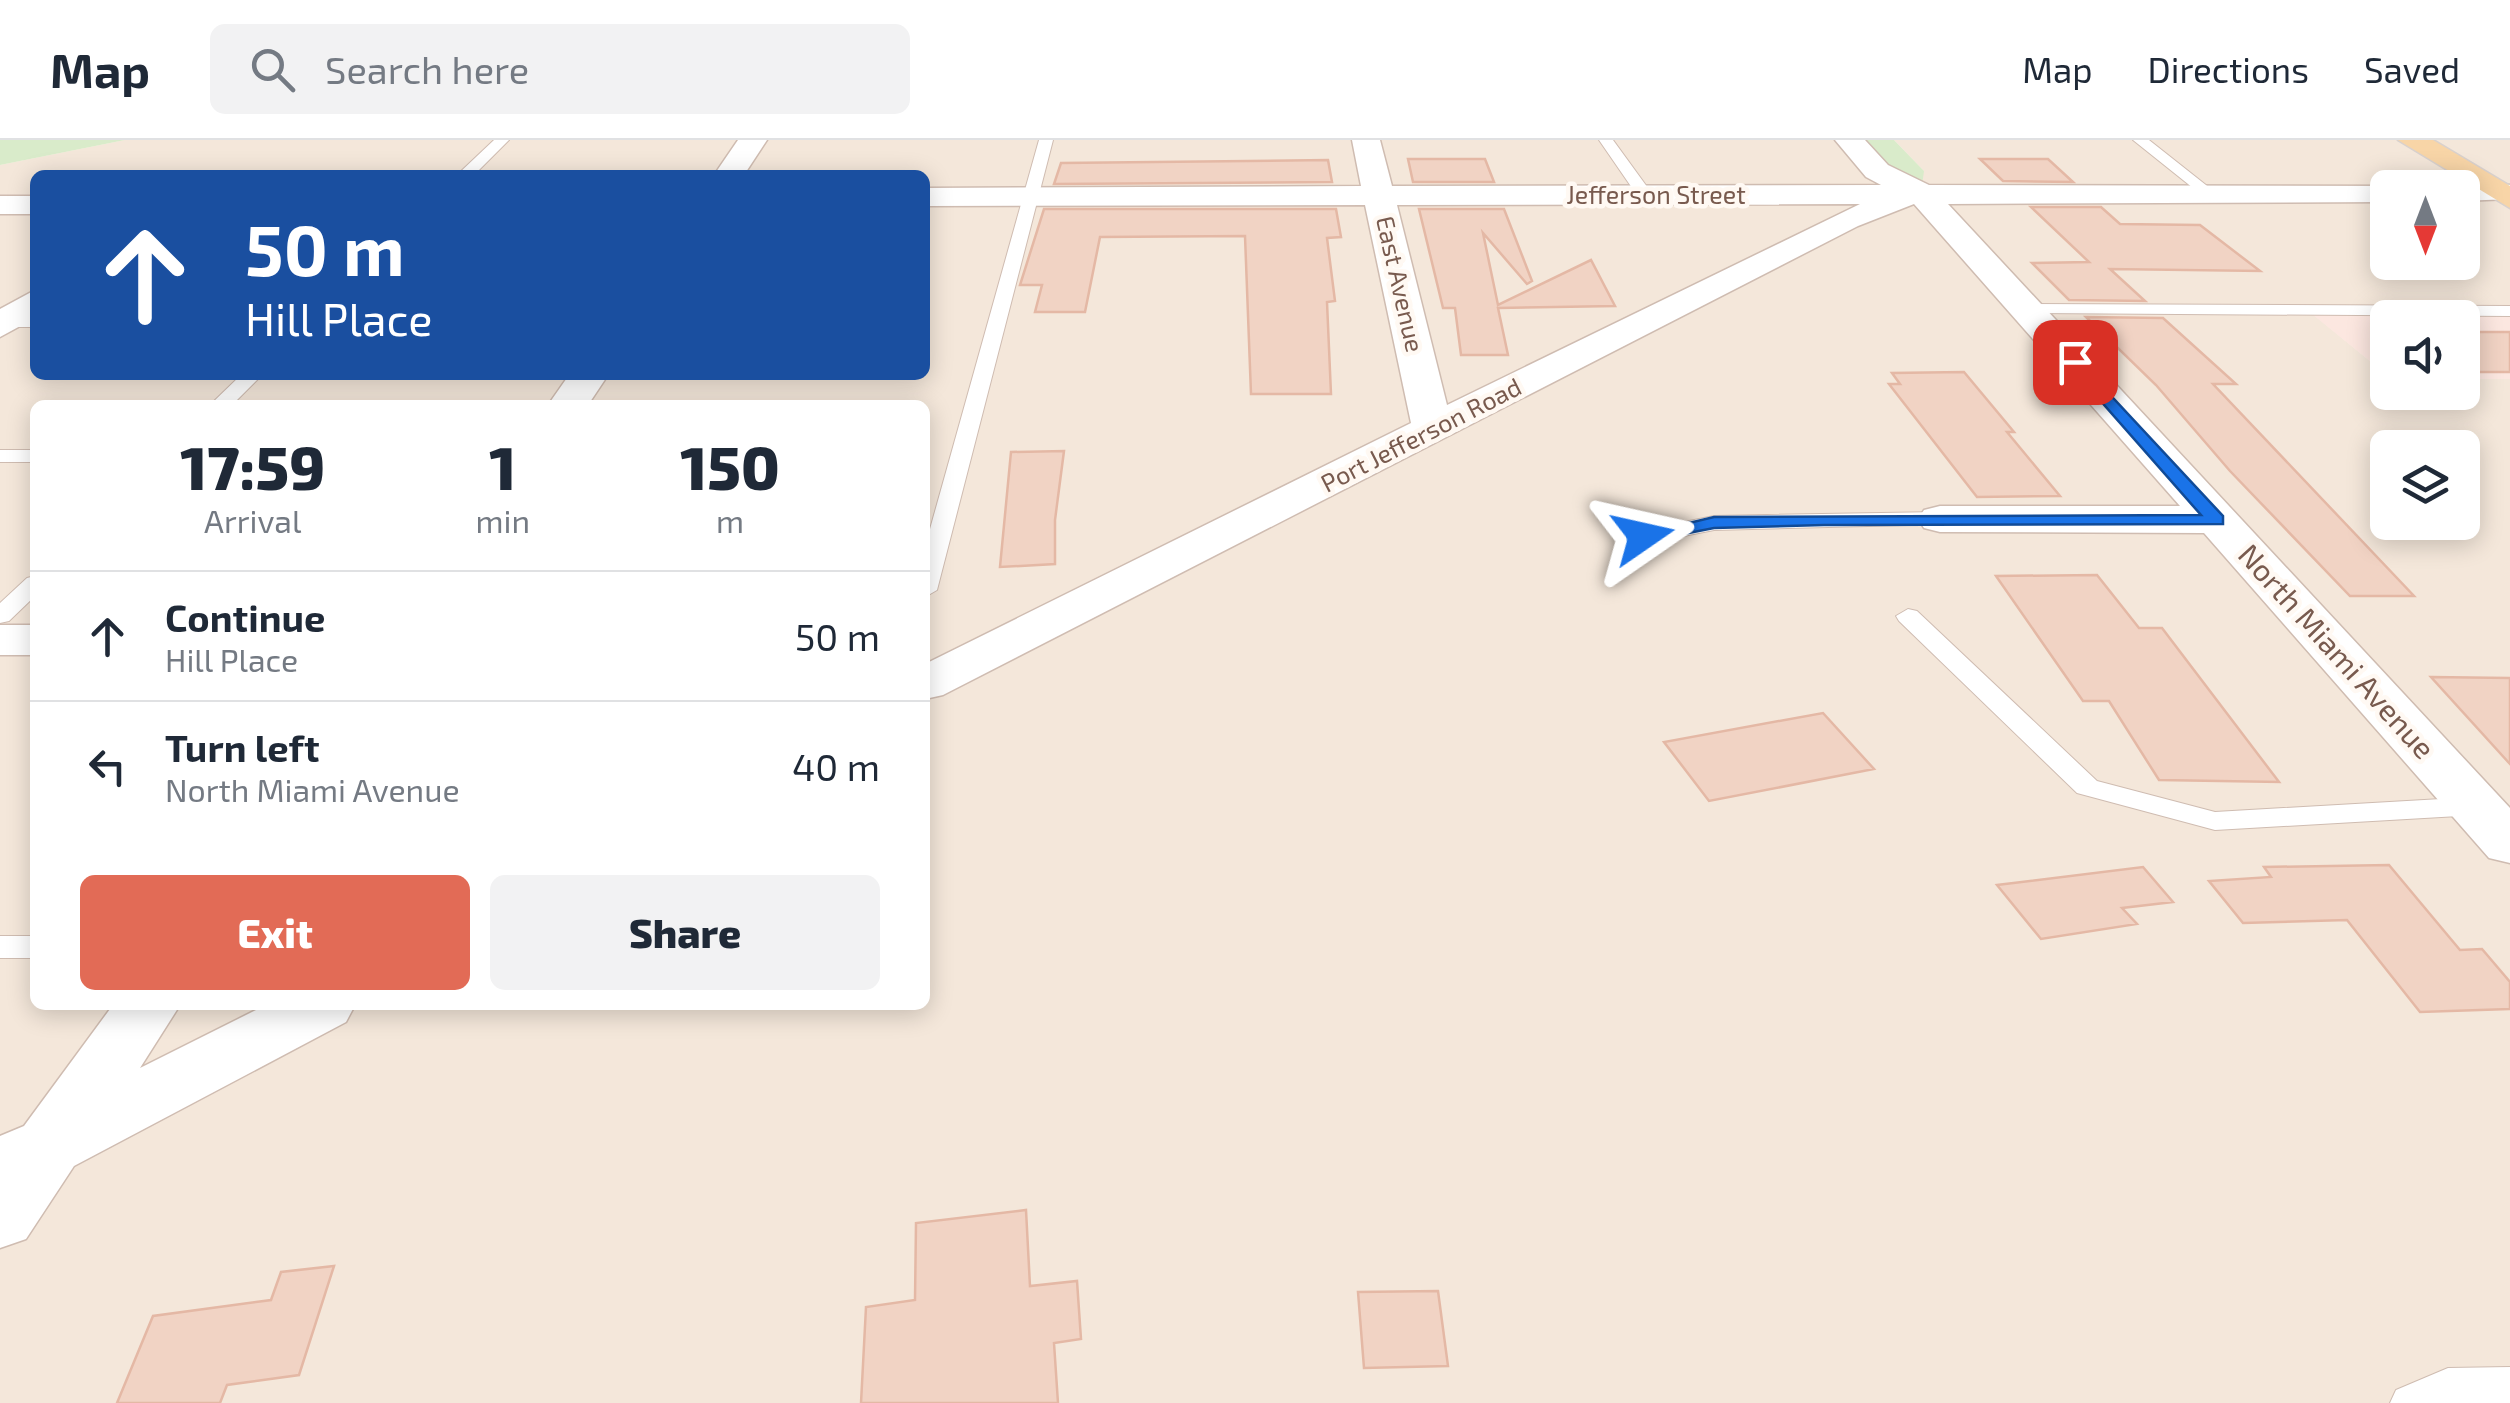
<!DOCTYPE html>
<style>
:root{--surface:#fff;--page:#f2f2f3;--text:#1f2937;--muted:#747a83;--line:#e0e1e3;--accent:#e26b56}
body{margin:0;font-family:"Exo 2",sans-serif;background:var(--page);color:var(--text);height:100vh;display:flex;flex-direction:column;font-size:38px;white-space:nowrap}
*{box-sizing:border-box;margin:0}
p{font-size:32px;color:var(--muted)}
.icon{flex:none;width:55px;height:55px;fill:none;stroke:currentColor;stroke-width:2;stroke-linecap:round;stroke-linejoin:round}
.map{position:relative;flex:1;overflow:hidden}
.panel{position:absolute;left:30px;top:260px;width:900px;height:610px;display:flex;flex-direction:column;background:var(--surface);border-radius:15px;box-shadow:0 5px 25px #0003}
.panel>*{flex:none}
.banner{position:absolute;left:30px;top:30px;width:900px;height:210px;border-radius:15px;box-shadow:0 5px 25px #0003;background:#1a4fa0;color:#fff;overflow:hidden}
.needle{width:65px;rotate:180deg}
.buttons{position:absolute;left:2370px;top:30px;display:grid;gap:20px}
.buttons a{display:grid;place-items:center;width:110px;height:110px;border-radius:15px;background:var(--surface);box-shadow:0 5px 25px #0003;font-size:50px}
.pin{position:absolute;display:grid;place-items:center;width:85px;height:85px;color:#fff;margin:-42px;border-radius:20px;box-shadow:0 5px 15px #0006}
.me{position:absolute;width:110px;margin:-55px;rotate:79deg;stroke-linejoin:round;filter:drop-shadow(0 0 8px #0008)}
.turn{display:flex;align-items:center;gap:35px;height:210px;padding:0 50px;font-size:45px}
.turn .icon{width:130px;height:130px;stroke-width:2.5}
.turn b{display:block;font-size:70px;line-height:85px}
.eta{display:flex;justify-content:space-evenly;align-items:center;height:170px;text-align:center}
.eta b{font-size:60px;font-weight:800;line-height:70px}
.primary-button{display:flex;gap:20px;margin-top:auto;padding:20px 50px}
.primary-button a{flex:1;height:115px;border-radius:15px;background:var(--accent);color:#fff;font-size:40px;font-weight:800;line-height:115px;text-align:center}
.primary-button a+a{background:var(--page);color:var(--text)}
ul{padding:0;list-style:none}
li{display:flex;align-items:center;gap:30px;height:130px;padding:0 50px;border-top:2px solid var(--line)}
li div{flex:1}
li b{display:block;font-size:38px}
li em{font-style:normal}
header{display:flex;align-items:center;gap:60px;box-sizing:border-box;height:140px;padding:0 50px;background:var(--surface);border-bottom:2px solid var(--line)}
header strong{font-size:48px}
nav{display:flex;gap:55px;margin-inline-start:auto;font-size:35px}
.search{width:700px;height:90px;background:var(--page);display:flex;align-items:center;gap:25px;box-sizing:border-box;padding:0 35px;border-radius:15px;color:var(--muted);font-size:38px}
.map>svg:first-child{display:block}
.residential{fill:#f4e7da;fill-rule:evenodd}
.commercial{fill:#fce7e0}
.green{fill:#d9ebca}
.building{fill:#f1d3c4;stroke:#e4b8a5;stroke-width:2.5}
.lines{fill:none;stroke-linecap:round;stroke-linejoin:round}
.lane-casing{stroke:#cfbcb1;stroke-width:2}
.street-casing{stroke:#cfbcb1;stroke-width:3}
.primary-casing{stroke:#d9d1cd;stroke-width:3}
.lane{fill:#fff;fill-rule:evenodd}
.street{fill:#fff;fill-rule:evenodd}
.primary{fill:#f8d5a7;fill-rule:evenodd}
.route{fill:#1a73e8;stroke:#114b97;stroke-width:2.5}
.labels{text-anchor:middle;stroke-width:9;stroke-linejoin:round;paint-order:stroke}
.far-street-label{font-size:25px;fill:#785a4e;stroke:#fff9f3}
.street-label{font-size:30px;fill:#785a4e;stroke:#fff9f3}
</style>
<header>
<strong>Map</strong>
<div class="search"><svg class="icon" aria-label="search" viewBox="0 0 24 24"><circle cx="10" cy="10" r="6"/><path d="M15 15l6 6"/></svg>Search here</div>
<nav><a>Map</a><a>Directions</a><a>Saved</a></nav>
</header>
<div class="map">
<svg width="2510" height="1263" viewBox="0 0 2510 1263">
<rect width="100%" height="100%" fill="#fcf5ec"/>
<path class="residential" d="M125 0H1849L1924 31 1894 0H2510V171H2309L2387 235 2388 252H2462L2463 239H2510V1263H0V25ZM35 35H925V235H35ZM2388 48H2462V122H2388ZM35 265H925V865H35ZM2388 308H2462V382H2388Z"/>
<path class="commercial" d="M2307 170 2510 171V239H2463L2462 178H2388L2387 235Z"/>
<path class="green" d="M0 0H125L0 25Z
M1849 0H1894L1924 31 1921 53Z"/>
<path class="building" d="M1408 19H1485L1494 42H1413Z
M1980 19H2048L2073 42 2003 41Z
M1328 20 1332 42 1054 44 1061 23Z
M2031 67H2101L2120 84 2200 85 2260 131 2110 129 2145 161 2069 160 2032 123 2089 122Z
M1044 69H1336L1341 97 1327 98 1335 161 1327 162 1331 254H1251L1245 96 1100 97 1085 172H1035L1042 145H1020Z
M1419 69H1504L1532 141 1527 144 1483 93 1498 165 1591 120 1615 166 1498 168 1508 215H1461L1455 168H1443Z
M2086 177 2163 178 2236 244H2213L2414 456H2350L2230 331 2156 245Z
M2462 192H2510V232H2462Z
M1964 232 2014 292H2007L2060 356 1977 357 1889 244H1900L1892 233Z
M1064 311 1055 380V424L1000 427 1011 312Z
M2097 435 2139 488H2162L2279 642 2159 640 2109 561H2083L1996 436Z
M2431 537 2510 538V624Z
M1823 573 1874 629 1709 661 1664 602Z
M2389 725 2460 810 2482 809 2510 842V869L2420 872 2347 780 2243 783 2209 741 2271 737 2264 727Z
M2143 727 2173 762 2122 768 2137 784 2041 799 1997 745Z
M1026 1070 1030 1146 1077 1141 1081 1199 1054 1203 1058 1263H861L866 1167 915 1160 916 1083Z
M334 1126 299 1235 227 1245 220 1263H117L153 1176 271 1160 281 1132Z
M1438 1151 1448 1226 1364 1228 1358 1152Z"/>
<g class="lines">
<defs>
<path id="lane" d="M494 0H509L474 35H457Z
M1039 0H1053L937 450 925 457V407Z
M1599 0H1613L1653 55 1651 58H1639Z
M2133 0H2149L2216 53 2203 56Z
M2028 164 2510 166V176L2022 173 2019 169Z
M0 177H35V187H0Z
M241 235H262L232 265H210Z
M0 310H35V322H0Z
M1940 372 1948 374V384L1714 390 1643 404 1632 397 1635 392 1714 376Z
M35 436V456L9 481 0 483V463L27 438Z
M1908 469 1917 471 2097 641 2215 672 2476 657 2490 666 2476 675 2215 690 2077 653 1899 481 1896 476Z
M0 796H35V818H0Z
M2510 1227V1263H2390L2396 1250 2448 1228Z"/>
<path id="street" d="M738 0H767L744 35H714Z
M1352 0H1380L1392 46 1881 45 1866 37 1835 0H1865L1888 25 1929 45 2399 46 2388 48V62L1948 64 2510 668V723L2489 718 2204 393 1940 392 1924 388 1918 379 1924 370 1940 366H2180L1914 64 1858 86 943 555 925 559V524L1411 283 1365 65 925 66V48L1361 46ZM1860 64 1447 265 1397 65Z
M2462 43 2510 45V59L2462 61V48H2450Z
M0 56H35V74H0Z
M35 150V178L0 197V169Z
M569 235H608L588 265H548Z
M0 485H35V515H0Z
M113 865H180L140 928 266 865H355L346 882 74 1026 26 1099 0 1108V996L24 986Z"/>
<path id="primary" d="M2398 0H2433L2510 46V68Z"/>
</defs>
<use href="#lane" class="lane-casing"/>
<use href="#street" class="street-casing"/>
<use href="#primary" class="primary-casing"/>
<use href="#lane" class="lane"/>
<use href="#street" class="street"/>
<use href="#primary" class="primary"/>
</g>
<path class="route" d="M2075 217 2223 376V384L1824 385 1714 388 1643 402 1634 396 1714 377 2201 375 2069 225 2067 222Z"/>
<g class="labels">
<g class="far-street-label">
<text x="1656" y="64">Jefferson Street</text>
<text transform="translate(1400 144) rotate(77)" y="9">East Avenue</text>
<text transform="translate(1421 295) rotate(-27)" y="9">Port Jefferson Road</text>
</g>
<g class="street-label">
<text transform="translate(2336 512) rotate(48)" y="10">North Miami Avenue</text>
</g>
</g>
</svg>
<div class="buttons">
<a><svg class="needle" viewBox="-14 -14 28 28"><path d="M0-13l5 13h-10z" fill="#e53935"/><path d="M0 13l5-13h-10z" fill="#747a83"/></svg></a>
<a><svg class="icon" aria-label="sound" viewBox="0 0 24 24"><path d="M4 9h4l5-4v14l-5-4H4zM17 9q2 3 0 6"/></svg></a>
<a><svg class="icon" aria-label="layers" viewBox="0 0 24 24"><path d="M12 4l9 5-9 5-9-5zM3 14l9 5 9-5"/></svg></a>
</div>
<div class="pin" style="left:2075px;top:222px;background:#d93025"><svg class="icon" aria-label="arrive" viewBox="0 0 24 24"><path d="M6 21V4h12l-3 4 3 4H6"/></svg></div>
<svg class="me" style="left:1643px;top:396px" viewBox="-20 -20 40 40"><path d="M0-17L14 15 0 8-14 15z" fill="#1a73e8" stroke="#fff" stroke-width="4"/></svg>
<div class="banner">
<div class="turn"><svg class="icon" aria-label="ahead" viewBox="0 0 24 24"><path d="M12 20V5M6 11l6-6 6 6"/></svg><div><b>50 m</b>Hill Place</div></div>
</div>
<section class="panel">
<div class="eta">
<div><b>17:59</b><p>Arrival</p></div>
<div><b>1</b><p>min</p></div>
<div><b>150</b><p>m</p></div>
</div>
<ul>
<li><svg class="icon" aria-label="ahead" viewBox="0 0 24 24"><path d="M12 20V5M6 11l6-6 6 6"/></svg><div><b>Continue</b><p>Hill Place</p></div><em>50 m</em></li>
<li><svg class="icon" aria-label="left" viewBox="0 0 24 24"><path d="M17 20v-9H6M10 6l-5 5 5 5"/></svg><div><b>Turn left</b><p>North Miami Avenue</p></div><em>40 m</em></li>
</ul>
<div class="primary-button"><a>Exit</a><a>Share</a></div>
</section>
</div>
